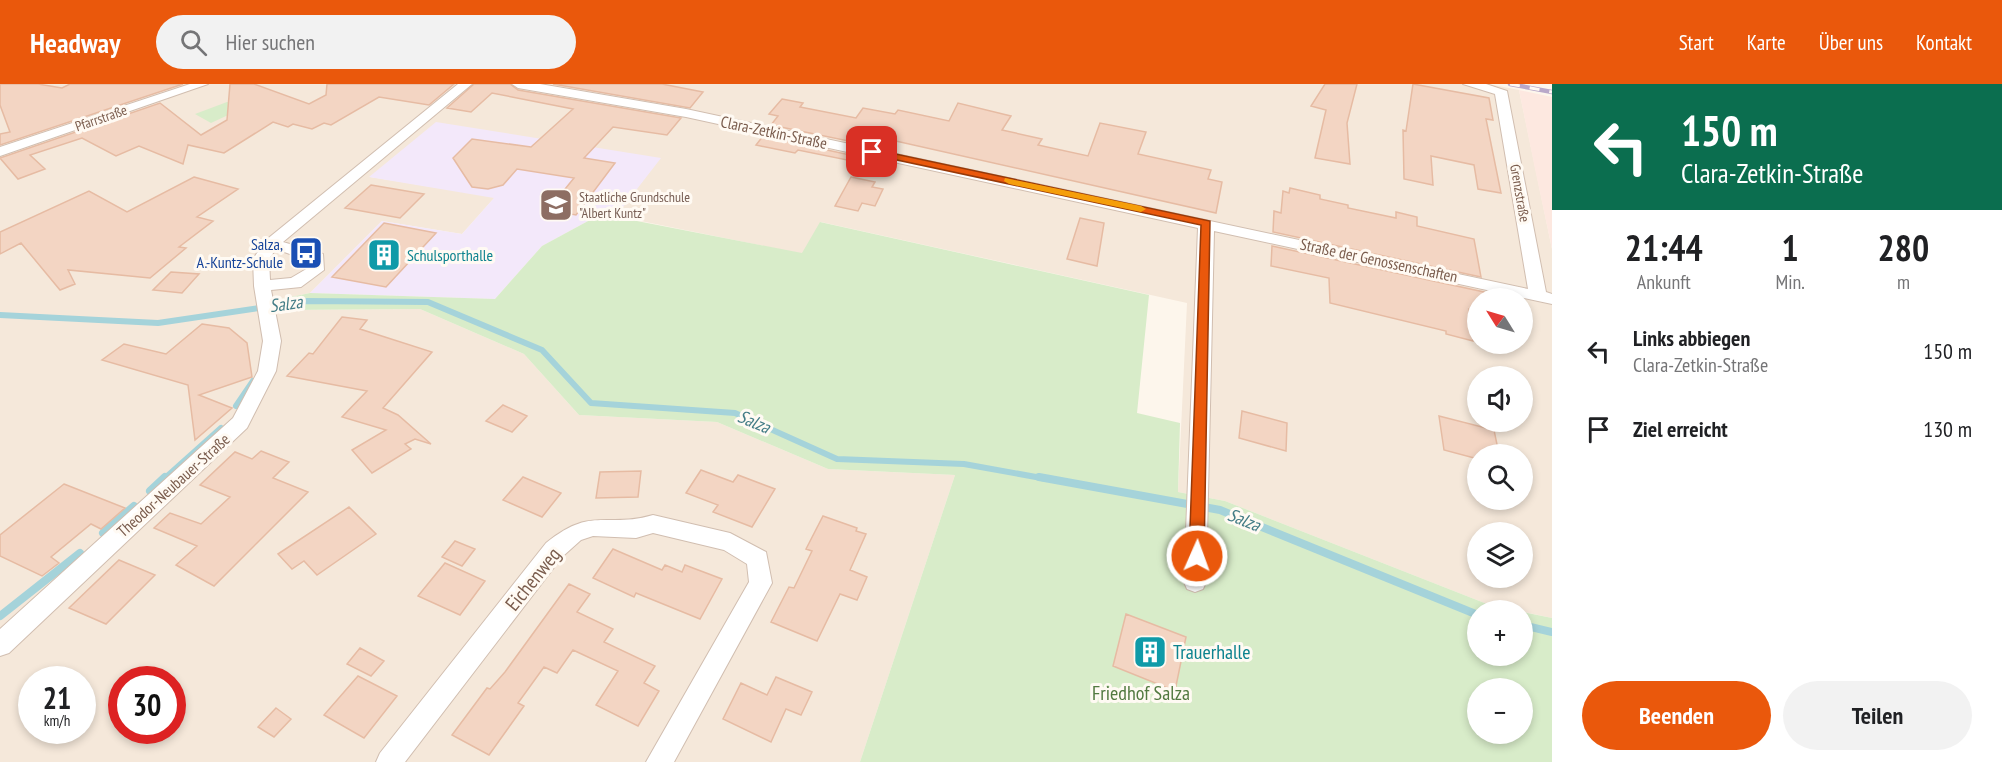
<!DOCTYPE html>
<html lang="de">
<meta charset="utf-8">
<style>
:root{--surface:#fff;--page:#f2f2f2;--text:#202124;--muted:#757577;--accent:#ea580c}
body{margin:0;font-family:"PT Sans Narrow",sans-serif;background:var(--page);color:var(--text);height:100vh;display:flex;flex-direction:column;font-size:22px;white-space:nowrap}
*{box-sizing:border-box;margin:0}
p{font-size:20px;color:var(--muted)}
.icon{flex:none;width:33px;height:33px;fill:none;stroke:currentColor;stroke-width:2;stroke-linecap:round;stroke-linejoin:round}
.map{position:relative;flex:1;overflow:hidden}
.sheet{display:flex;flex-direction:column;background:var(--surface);width:450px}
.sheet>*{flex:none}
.hud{background:#0b6e4f;color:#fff;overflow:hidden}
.needle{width:39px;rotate:307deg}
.controls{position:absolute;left:1467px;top:204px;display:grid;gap:12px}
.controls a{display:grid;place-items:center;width:66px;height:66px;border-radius:50%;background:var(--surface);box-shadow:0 3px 9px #0003;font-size:30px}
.speed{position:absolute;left:18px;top:582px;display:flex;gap:12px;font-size:30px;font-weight:700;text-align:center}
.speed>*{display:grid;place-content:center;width:78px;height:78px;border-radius:50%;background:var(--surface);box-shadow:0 3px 9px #0003;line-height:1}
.speed small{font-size:15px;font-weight:400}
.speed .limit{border:9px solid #d22;background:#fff;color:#111}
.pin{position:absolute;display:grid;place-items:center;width:51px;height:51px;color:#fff;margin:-26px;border-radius:12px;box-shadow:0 3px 9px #0006}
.me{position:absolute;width:66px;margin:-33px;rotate:2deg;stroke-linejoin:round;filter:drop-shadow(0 0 4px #0008)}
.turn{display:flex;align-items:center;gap:21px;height:126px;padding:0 30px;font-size:27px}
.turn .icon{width:78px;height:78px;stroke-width:2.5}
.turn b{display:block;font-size:42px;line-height:51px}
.eta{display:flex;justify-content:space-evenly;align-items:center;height:102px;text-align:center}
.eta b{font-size:36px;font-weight:600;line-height:42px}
.cta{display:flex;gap:12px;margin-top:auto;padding:12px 30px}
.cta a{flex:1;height:69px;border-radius:36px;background:var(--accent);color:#fff;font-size:24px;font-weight:600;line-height:69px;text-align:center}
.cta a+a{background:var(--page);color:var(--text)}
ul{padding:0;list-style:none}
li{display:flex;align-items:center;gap:18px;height:78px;padding:0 30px}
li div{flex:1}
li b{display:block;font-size:22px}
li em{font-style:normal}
header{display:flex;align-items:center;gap:36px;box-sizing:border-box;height:84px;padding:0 30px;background:var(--accent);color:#fff}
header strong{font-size:28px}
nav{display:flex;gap:33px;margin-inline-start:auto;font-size:21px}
.search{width:420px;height:54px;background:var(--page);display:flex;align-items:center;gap:15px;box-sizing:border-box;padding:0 21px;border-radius:33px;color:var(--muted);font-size:22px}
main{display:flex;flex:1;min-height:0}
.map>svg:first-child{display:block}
.residential{fill:#f5e8da;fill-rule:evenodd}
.commercial{fill:#fde8e0}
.education{fill:#f3e8fa}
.green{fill:#d8ecc9;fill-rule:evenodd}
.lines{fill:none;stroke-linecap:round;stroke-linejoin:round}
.stream-far1{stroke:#a5d3da;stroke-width:6}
.stream{stroke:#a5d3da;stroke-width:8}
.building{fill:#f3d5c3;stroke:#e6bba3;stroke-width:1.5}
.minor-casing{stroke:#d1beb0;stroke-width:2}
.minor{fill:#fff;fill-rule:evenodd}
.rail-casing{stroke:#b9a8c9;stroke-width:4.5}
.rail{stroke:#fffaf3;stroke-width:3;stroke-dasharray:10;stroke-linecap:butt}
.route{fill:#ea580c;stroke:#983908;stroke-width:1.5}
.slow{fill:#f59e0b}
.labels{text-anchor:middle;stroke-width:6;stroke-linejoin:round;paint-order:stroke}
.far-street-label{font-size:14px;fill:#7a5c4d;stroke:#fffaf3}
.far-education-label{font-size:14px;fill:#785e54;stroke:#fffaf3;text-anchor:start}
.street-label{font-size:16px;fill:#7a5c4d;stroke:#fffaf3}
.transit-label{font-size:16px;fill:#164399;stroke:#fffaf3;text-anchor:end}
.culture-label{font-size:16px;fill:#0d838f;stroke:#fffaf3;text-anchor:start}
.water-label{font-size:18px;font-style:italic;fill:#437c86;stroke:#fffaf3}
.near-street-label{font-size:20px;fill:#7a5c4d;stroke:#fffaf3}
.near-culture-label{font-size:20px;fill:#0d838f;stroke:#fffaf3;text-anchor:start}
.near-park-label{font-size:20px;fill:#537a41;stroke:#fffaf3}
</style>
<header>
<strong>Headway</strong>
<div class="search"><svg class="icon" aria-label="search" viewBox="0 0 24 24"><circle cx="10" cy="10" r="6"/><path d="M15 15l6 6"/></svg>Hier suchen</div>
<nav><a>Start</a><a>Karte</a><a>Über uns</a><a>Kontakt</a></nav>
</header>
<main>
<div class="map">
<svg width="1552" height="678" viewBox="0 0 1552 678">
<rect width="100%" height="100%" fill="#fdf6ec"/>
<path class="residential" d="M0 0H1488L1519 6 1552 165V534L1487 520 1225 417 1178 408 1187 219 821 138 803 170 616 132 660 74 370 93 495 113 462 150 382 137 310 209 281 215 283 226 420 225 524 270 579 331 717 338 828 385 955 391 860 678H0ZM1478 214H1522V260H1478ZM1478 292H1522V338H1478ZM1478 370H1522V416H1478ZM1478 448H1522V494H1478ZM32 596H82V646H32ZM122 596H172V646H122Z"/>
<path class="commercial" d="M1519 6 1552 13V165L1535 85Z"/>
<path class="education" d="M436 38 661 74 616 132 601 130 542 162 495 215 310 209 382 137 462 150 494 114 369 93Z"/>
<path class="green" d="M227 18 234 19 239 26 211 39 195 30Z
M601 130 802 169 820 138 1149 211 1137 329 1180 339 1178 408 1225 417 1487 520 1517 526H1478V572H1522L1523 528 1552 534V678H860L955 391 828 385 717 338 579 331 524 270 420 225 283 226 281 215 310 209 495 215 542 162ZM1478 604H1522V650H1478Z"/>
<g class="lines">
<path class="stream-far1" d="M0 231 158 239 307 217 428 218 542 266 591 319 735 329 837 375 964 380 1047 395
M236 322 253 297
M164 395 221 344"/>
<path class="stream" d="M1039 393 1220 426 1478 531
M150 407 165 393
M103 449 134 422
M0 532 80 469
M1522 541 1552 548"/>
</g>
<path class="building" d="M0 0H38L62 4 70 0H183L0 61V50L10 48 0 21Z
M230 0H254L309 20 326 11 327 0H454L429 21 379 13 331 41 324 39 312 45 293 40 288 43 273 38 224 69 188 61 183 80 139 62 116 72 82 54 30 71 45 85 18 95 0 74 160 19 201 51 227 36Z
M474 0H510L518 6 681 34 667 51 613 43 584 74 615 79 576 131 548 126 574 94 517 85 503 101 488 105 472 103 453 74 472 55 531 63 573 25 492 9 471 28 447 24Z
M553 0H662L703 8 690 24Z
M1325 0H1357L1347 39 1350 80 1315 74 1326 26 1311 22Z
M1413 0 1489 14 1493 36 1486 35 1501 109 1478 105 1474 81 1431 72 1433 101 1404 95 1403 46 1406 47Z
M782 15 803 19 800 23 856 34 863 24 895 30 898 26 949 37 958 19 1011 32 1002 46 1042 55 1038 61 1088 72 1100 39 1146 48 1138 70 1211 86 1208 95 1222 98 1216 129 878 53 863 52 858 59 771 41 778 32 769 30Z
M763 52 850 71 847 76 798 66 795 69 756 61Z
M194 93 238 105 197 133 213 137 179 163 186 164 150 194 68 186 75 200 60 206 21 159 0 170V148L89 107 127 128Z
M851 93 875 98 872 103 883 105 875 122 862 119 858 127 835 122Z
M371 101 424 110 400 134 345 124Z
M1290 104 1320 111V115L1348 121V124L1396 134V128L1417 133V142L1474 155 1481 193 1273 148 1274 127 1281 129 1283 107 1289 109Z
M1080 134 1104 139 1097 182 1067 175Z
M384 139 436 149 386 203 332 193Z
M1272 162 1484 208 1485 214H1478V227L1469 225 1473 257 1446 250V247L1330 219 1329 194 1271 182Z
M171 188 199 190 182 209 153 206Z
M342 233 367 236 360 245 432 268 383 324 398 331 431 360 415 355 405 360 411 365 372 389 352 366 386 346 342 333 367 307 287 292 309 269 313 270Z
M202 240 229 244 247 259 252 293 199 311 232 324 195 356 188 301 102 276 124 260 166 270Z
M503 321 527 332 512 348 486 337Z
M1242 327 1287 339 1286 367 1239 354Z
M1439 332 1494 346 1499 370H1478V375L1444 366Z
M261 367 289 378 273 394 308 408 214 502 176 481 197 462 154 444 170 429 201 440 230 413 200 401 235 368 252 375Z
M701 386 733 398 738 391 775 405 752 443 713 428 718 421 686 409Z
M641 387 638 413 596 414 600 388Z
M523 393 561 409 542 433 503 416Z
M64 400 125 424 101 445 91 440 51 473 59 479 42 492 0 472V451Z
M349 423 376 450 317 491 304 477 292 485 278 470Z
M823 432 857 444 856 447 866 450 850 486 867 493 857 516 840 510 817 557 771 538 789 503 794 504 812 467 806 465Z
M455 457 475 465 462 482 442 473Z
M613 465 662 486 665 481 682 488 685 481 722 495 700 535 636 509 634 513 593 494Z
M119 476 155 491 106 540 69 524Z
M445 479 485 497 460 531 418 512Z
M569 500 590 510 577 528 613 545 604 558 655 582 644 599 659 607 638 642 596 621 618 587 573 566 557 589 544 583 518 619 524 622 489 671 452 651 487 604 490 605 505 588Z
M1126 530 1186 553 1175 607 1113 582Z
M360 564 384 577 371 592 347 580Z
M358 592 397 612 364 654 324 631Z
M776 593 812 608 801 631 786 625 771 658 723 635 741 599 767 611Z
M276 624 291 635 274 653 258 643Z"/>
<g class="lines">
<defs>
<path id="minor" d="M190 0H208L0 72V63Z
M458 0H472L283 158 323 170 324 186 301 203 271 206 281 257 276 287 247 344 9 569 0 572V545L233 334 258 287 263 257 254 202 253 175 266 156ZM276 165 309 177 308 184 291 194 270 196 269 175Z
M512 0H540L686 25 1528 205 1495 10 1463 0H1486L1507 7 1546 208 1552 210V220L1214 147 1206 498 1203 505 1195 508 1187 505 1184 498 1198 144 686 33 518 4Z
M653 431 730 449 766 468 772 499 674 678H646L749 498 747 480 724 466 653 449 636 454 593 452 581 456 562 473 405 678H376L380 669 546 459C593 421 605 445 653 431Z"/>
</defs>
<use href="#minor" class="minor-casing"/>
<use href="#minor" class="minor"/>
<defs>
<path id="rail" d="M1510 0 1552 8"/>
</defs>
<use href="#rail" class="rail-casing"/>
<use href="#rail" class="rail"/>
</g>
<path class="route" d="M872 65 1210 137 1204 472 1202 477 1197 479 1189 472 1201 141 869 70 867 68Z"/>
<path class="slow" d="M1005 94 1141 122 1146 125 1141 128 1009 100 1004 97Z"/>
<defs>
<symbol id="school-square" viewBox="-11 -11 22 22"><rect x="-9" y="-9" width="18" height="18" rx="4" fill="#8d6e63" stroke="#fffaf3"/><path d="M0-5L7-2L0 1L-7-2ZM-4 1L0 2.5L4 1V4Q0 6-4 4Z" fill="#fff"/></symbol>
<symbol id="bus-square" viewBox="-11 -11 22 22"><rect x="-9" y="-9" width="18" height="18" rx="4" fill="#1a4fb4" stroke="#fffaf3"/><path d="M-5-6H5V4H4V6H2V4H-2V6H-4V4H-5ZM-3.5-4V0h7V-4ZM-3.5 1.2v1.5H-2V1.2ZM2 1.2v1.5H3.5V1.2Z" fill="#fff"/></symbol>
<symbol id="building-square" viewBox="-11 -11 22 22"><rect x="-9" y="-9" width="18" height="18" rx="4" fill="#0f9aa8" stroke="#fffaf3"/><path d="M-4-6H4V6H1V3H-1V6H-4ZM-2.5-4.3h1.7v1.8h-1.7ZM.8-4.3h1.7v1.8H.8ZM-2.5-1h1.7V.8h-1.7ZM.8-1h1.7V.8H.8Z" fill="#fff"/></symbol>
</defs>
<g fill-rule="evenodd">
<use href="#school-square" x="537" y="102" width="38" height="38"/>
<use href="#bus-square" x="287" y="150" width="38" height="38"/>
<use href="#building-square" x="365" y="152" width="38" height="38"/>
<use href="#building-square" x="1131" y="549" width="38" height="38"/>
</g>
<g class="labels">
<g class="far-street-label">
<text transform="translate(101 34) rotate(-19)" y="5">Pfarrstraße</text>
<text transform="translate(1520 109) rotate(80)" y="5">Grenzstraße</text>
</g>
<g class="far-education-label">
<text x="579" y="118">Staatliche Grundschule<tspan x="579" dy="16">"Albert Kuntz"</tspan></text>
</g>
<g class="street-label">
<text transform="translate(774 48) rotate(12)" y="6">Clara-Zetkin-Straße</text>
<text transform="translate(1379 176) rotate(12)" y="6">Straße der Genossenschaften</text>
<text transform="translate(173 401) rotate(-42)" y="6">Theodor-Neubauer-Straße</text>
</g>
<g class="transit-label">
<text x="283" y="166">Salza,<tspan x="283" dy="18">A.-Kuntz-Schule</tspan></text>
</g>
<g class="culture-label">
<text x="407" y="177">Schulsporthalle</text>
</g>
<g class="water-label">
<text transform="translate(286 220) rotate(-8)" y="6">Salza</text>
<text transform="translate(754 338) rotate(23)" y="6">Salza</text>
<text transform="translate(1244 436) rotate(22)" y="6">Salza</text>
</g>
<g class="near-street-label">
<text transform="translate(533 495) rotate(-51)" y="7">Eichenweg</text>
</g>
<g class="near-culture-label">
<text x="1173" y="575">Trauerhalle</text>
</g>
<g class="near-park-label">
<text x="1141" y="616">Friedhof Salza</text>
</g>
</g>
</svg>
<div class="controls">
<a><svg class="needle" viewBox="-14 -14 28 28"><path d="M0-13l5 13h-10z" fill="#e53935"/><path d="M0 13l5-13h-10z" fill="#757577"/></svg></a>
<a><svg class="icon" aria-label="sound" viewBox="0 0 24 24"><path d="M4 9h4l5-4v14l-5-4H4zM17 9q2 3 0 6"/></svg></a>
<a><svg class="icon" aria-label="search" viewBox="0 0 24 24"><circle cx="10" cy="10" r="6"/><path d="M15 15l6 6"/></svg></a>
<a><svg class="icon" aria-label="layers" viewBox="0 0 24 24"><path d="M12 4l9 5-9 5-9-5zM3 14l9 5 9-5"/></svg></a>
<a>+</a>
<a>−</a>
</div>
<div class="speed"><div>21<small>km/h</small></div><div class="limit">30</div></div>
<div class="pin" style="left:872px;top:68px;background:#d93025"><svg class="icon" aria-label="arrive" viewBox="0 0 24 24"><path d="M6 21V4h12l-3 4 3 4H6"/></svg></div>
<svg class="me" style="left:1197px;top:472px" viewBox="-20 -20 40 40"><circle r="17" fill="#ea580c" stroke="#fff" stroke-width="3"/><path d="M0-11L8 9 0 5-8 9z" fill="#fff"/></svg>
</div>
<section class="sheet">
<div class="hud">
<div class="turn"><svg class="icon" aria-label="left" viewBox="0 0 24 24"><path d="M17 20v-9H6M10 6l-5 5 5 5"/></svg><div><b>150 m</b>Clara-Zetkin-Straße</div></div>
</div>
<div class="eta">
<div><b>21:44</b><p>Ankunft</p></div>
<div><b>1</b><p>Min.</p></div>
<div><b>280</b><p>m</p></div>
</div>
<ul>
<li><svg class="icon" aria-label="left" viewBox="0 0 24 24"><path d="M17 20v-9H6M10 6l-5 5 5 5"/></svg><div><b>Links abbiegen</b><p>Clara-Zetkin-Straße</p></div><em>150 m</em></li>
<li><svg class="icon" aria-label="arrive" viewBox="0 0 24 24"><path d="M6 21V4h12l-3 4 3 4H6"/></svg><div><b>Ziel erreicht</b></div><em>130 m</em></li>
</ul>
<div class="cta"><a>Beenden</a><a>Teilen</a></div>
</section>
</main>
